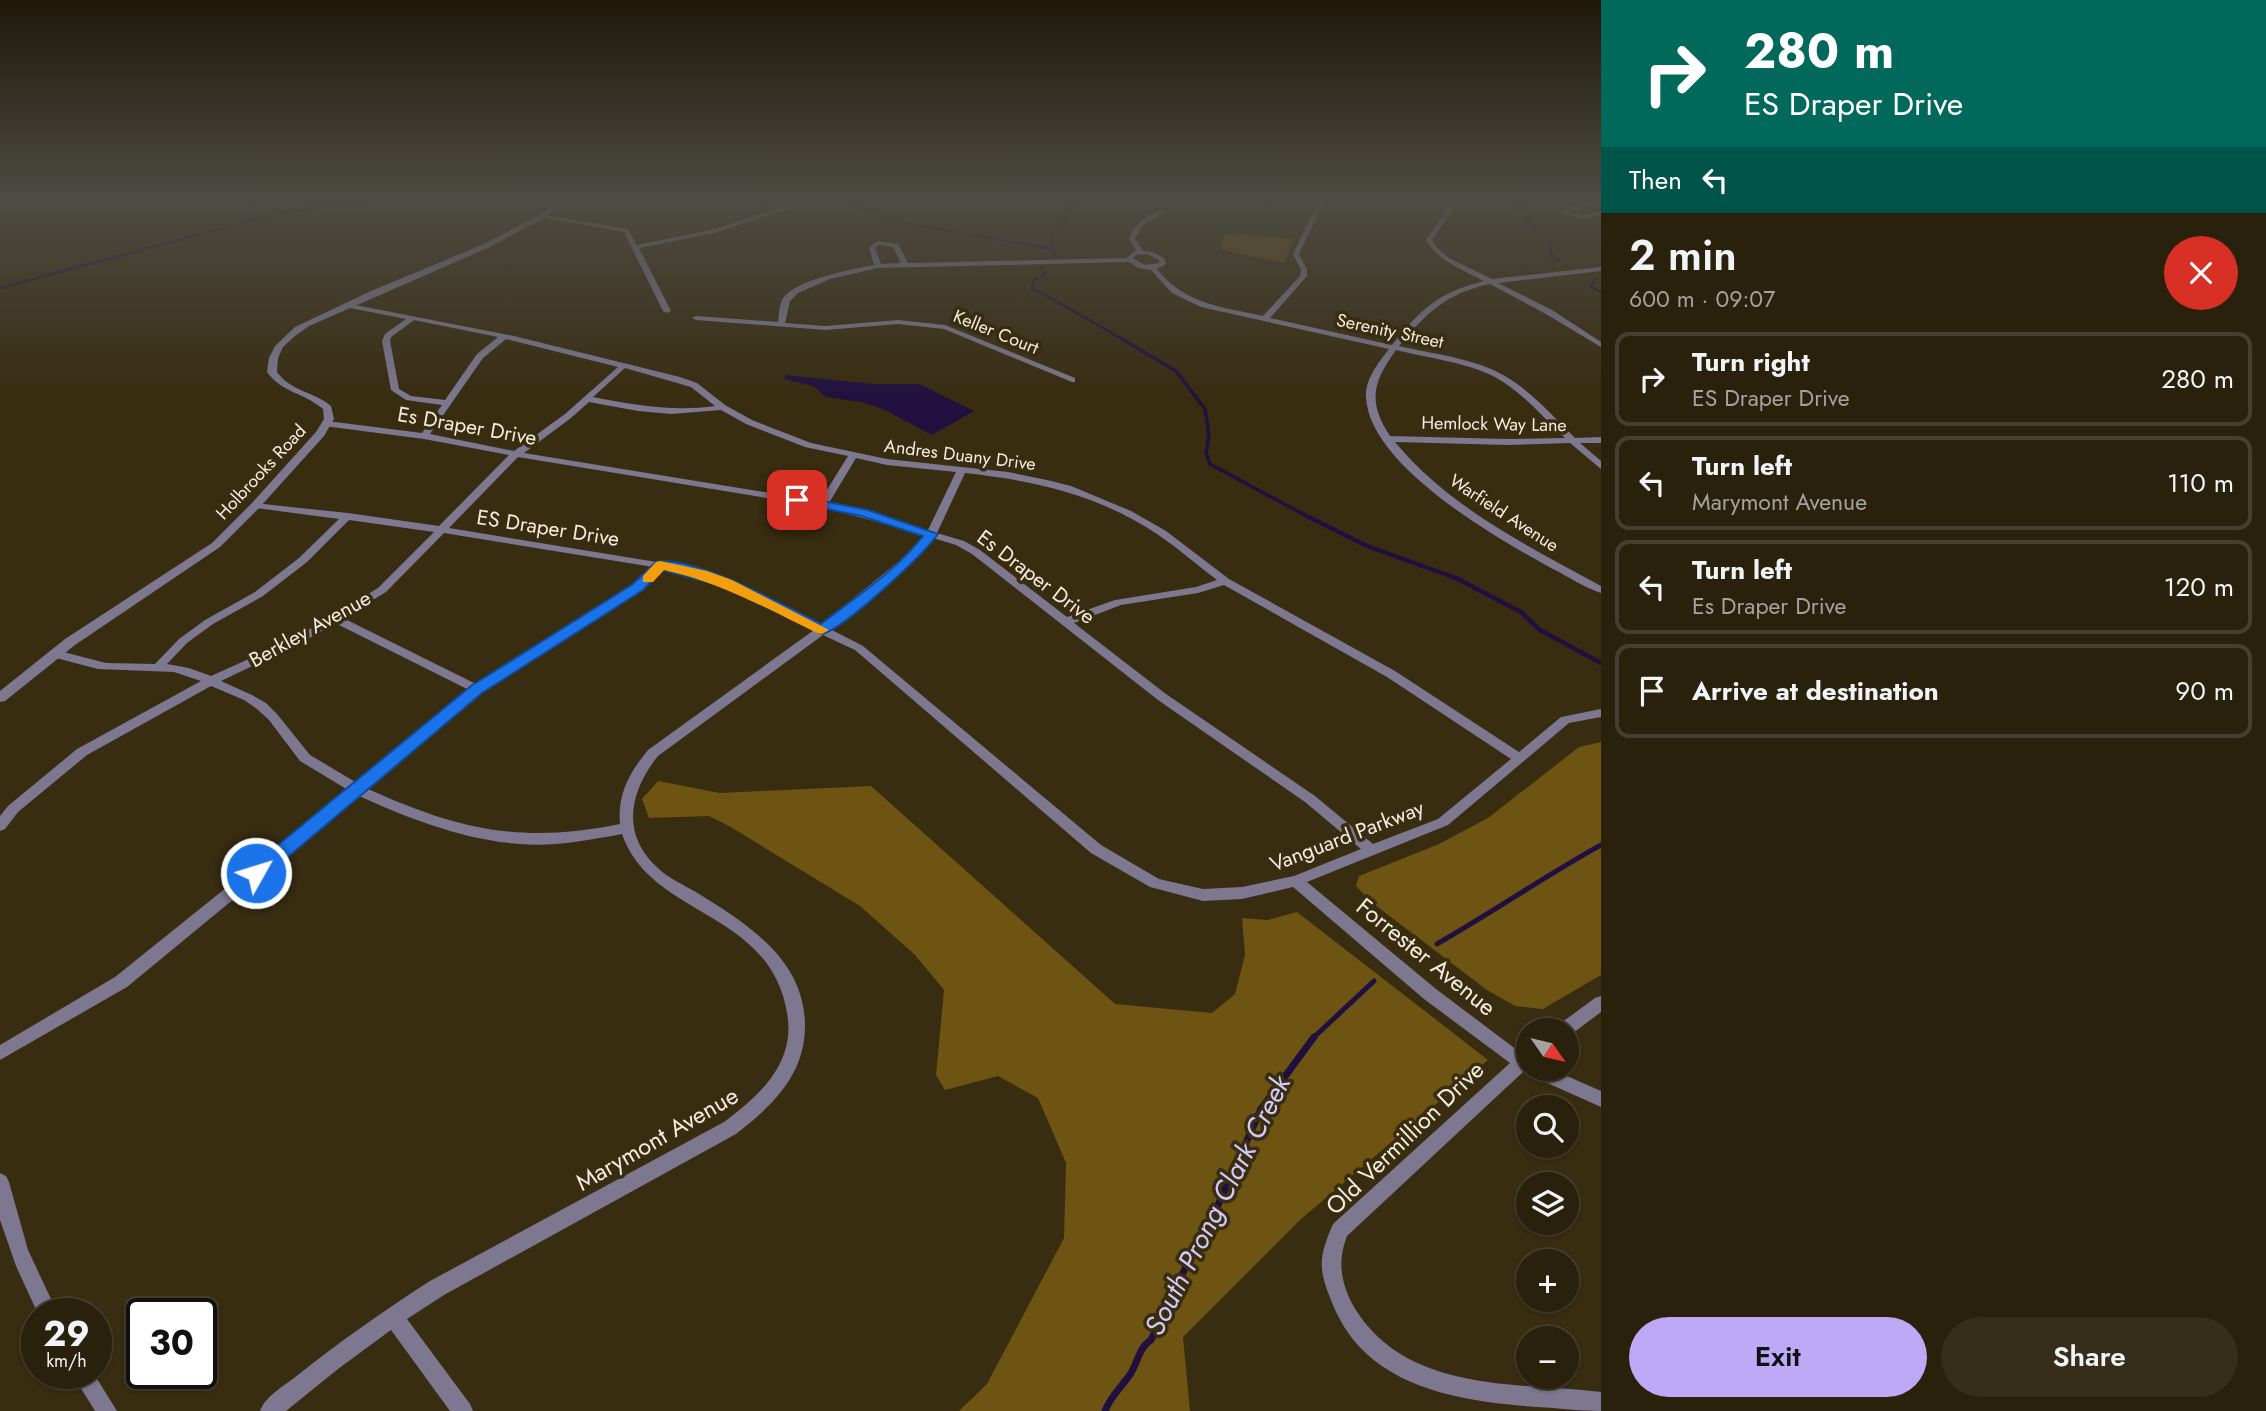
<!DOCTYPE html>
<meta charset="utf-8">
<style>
:root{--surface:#2a210d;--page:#362e1b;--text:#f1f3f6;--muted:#a5a39d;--line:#463e2e;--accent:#bda9f5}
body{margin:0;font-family:Jost,sans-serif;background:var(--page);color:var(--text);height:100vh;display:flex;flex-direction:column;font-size:26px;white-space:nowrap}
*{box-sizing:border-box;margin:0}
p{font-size:23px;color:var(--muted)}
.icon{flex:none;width:38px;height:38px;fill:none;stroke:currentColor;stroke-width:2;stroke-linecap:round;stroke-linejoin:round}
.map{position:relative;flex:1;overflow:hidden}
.drawer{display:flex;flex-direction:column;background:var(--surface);width:665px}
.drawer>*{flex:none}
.guide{background:#00695c;color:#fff;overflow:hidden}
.needle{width:46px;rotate:124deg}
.tools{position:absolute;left:1516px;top:1018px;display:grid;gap:14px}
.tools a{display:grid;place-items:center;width:63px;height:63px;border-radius:50%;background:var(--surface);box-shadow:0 2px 5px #0004,0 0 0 2px var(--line);font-size:35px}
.speed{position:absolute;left:21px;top:1298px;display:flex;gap:14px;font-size:35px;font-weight:700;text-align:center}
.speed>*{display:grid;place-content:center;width:91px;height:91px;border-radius:50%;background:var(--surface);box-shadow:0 2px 5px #0004,0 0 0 2px var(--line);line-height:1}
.speed small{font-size:18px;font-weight:400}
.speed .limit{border:4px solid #111;border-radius:10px;background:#fff;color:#111}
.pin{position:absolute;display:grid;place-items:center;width:60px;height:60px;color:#fff;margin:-30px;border-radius:14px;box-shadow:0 4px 10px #0006}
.me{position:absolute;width:77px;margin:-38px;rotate:51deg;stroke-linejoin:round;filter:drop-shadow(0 0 5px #0008)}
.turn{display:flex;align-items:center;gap:24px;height:147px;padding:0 28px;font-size:32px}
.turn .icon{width:91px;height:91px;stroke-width:2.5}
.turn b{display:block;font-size:49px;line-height:60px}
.then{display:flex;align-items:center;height:66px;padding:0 28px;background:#0003;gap:14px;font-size:26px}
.round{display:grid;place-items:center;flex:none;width:74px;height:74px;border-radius:37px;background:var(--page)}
.summary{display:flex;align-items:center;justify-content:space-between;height:119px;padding:0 28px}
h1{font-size:42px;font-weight:600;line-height:52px}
.action{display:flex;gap:14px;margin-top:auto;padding:14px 28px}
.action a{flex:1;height:80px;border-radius:42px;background:var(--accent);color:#111;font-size:28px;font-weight:600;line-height:80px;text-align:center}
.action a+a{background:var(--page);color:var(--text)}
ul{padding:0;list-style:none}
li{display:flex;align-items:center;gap:21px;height:94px;margin:0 14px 10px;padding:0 14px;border:4px solid var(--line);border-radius:14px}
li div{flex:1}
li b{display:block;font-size:26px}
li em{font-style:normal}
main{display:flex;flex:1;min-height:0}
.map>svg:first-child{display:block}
.green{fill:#614909}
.forest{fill:#6d5413}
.water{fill:#21103f}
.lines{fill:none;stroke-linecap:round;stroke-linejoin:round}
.stream-far4{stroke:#21103f;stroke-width:2.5}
.stream-far3{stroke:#21103f;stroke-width:3.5}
.stream-far2{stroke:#21103f;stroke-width:4.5}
.stream-far1{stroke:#21103f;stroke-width:5}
.stream{stroke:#21103f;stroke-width:7}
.minor{fill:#7d7790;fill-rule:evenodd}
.tertiary{fill:#7d7790;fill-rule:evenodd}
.route{fill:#1a73e8;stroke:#114b97;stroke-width:2}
.slow{fill:#f59e0b}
.labels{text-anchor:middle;stroke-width:7;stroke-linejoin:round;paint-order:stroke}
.far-street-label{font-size:18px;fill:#f4eddd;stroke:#382c11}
.street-label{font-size:21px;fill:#f4eddd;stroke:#382c11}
.near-street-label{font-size:24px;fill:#f4eddd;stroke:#382c11}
.near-water-label{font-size:28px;font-style:italic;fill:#d4c9fb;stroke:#382c11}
</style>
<main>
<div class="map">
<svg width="1601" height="1411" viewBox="0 0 1601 1411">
<rect width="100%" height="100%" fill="#382c11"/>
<path class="green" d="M1228 234 1294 239 1284 263 1222 250 1220 242Z"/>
<path class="forest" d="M1601 742V975L1543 1009 1515 1006 1487 990 1371 902 1356 886 1359 876 1439 844 1488 818 1579 747Z
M658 781 720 793 871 786 1115 1004 1212 1013 1235 994 1245 955 1242 918 1267 920 1297 912 1488 1060 1301 1219 1183 1337 1190 1411H959L987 1384 1064 1238 1066 1163 1038 1098 998 1076 945 1090 936 1075 944 990 915 955 860 906 729 826 709 816 649 818 642 799Z"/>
<path class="water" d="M786 375 873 384H919L974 411 932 435 883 409 861 402 826 397 813 386 784 379Z"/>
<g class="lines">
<path class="stream-far4" d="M1520 200 1517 209 1550 243 1551 255 1559 260
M852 205 904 223 1052 249
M1055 257 1051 235 1079 200
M1041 267 1045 274 1033 281 1032 289C1065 304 1094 324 1126 341
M1595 278 1591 287 1601 292
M0 288 275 214 367 200"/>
<path class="stream-far3" d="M1122 339 1176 371 1205 409 1209 435 1206 453 1210 464 1312 519"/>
<path class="stream-far2" d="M1309 517 1367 546 1456 578 1521 612 1540 630 1601 663"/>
<path class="stream-far1" d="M1437 944C1493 912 1545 876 1601 845
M1312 1039 1374 981"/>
<path class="stream" d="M1105 1411C1111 1395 1122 1387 1131 1373 1138 1362 1139 1347 1151 1340L1190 1258 1207 1236 1210 1223 1261 1109 1314 1037"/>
<path class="minor" d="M805 200H815L714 233 639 248 671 311 667 313 663 311 624 232 541 217 544 215 628 229 637 245 711 230Z
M1319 200H1325L1299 254 1307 270V276L1270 318 1392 345C1421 309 1439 292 1484 281 1463 270 1438 261 1426 240L1453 200H1459L1432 240 1438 249 1449 258 1492 279 1601 267V271L1498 283 1552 310 1601 342V347L1546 314 1490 284C1447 293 1426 313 1399 346 1433 354 1474 358 1505 376 1532 392 1553 416 1575 438L1601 437V443H1580L1601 461V469L1570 443 1508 445 1395 442C1450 508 1526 545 1601 586V593C1585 588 1569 577 1553 569 1498 539 1369 466 1366 397 1365 379 1379 362 1389 349L1201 307 1172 293 1151 270 1138 268 1129 262 878 268 830 279 798 293 790 301 785 323 825 326 898 320 945 325 1075 378V382H1072L944 329 898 324 825 330 696 320 692 318 696 316 778 322C779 316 779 306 782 300 792 280 853 269 874 265L869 248 877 241 898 244 908 263 1126 258 1136 250 1129 239C1134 223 1147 216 1162 209L1164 212 1142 226 1135 239 1143 251 1152 252 1164 258 1166 264 1157 269C1184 304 1222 307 1263 316L1300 276 1301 270 1293 254ZM879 245 893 247 901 263 881 264 875 248ZM1138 254 1149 255 1159 260V263L1145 265 1133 258ZM1396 350C1428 358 1465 362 1495 377 1522 392 1543 417 1565 438L1508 439 1390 436C1368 402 1372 383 1396 350Z
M1593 202 1595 205 1568 212 1585 215 1601 211V215L1585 219 1561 213 1563 209Z
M345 303 514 336 680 377 697 383 725 405 752 420 811 443 887 459 1008 472 1047 480 1071 486 1131 511 1166 531 1229 579 1395 671 1519 752 1561 717 1601 709V717L1569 723 1448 825 1307 882 1436 989 1521 1053 1528 1050V1069H1551L1601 1091V1107L1523 1072 1347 1236C1337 1261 1341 1284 1354 1307 1406 1393 1515 1382 1601 1392V1411C1580 1411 1558 1408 1537 1407 1458 1401 1367 1388 1333 1305 1318 1269 1318 1259 1333 1224L1510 1063 1424 999 1293 887 1242 899 1203 901 1150 887 1091 853 855 650 823 635 658 756C629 792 620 836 660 870 670 879 684 885 696 892 746 923 805 959 805 1026 805 1075 772 1106 736 1134L444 1295 407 1319 470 1404 473 1411H450L391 1330 338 1369 286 1411H260C265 1397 282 1387 294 1378 338 1343 383 1311 430 1281L724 1122C760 1095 796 1063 787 1013 770 909 651 918 622 834 589 840 554 847 520 844 464 840 410 819 359 796L127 987 0 1060V1045L115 977 348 790 300 761 269 720 257 709 244 700 211 686 87 755 18 812 5 829 0 831V816L8 806 77 749 201 681 174 672 98 669 52 657 50 654 52 651 56 650 106 663 155 664 179 639 205 620 255 592 299 558 339 519 256 508 253 507V503L348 513 439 526 509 455 424 439 324 426 323 424 327 421 422 433 442 405 406 400 391 390 382 341 385 334 406 319 345 307ZM414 320 498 337 477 354 445 400 411 396 399 389 390 341 391 337ZM506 339 618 367 565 414 514 451 430 434 483 358ZM625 368 691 387 715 406C674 412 634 405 593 397ZM589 402 638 411 671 414 721 410 746 424 805 447 848 456 820 501 524 453 571 418ZM518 457 822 507 925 535 915 548 821 625 731 581 675 565 449 528ZM856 458 887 465 956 472 928 530 829 503ZM965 473C1036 481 1096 494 1157 534 1178 548 1197 565 1217 580L1196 587 1115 600 1067 617 980 550 964 541 937 533ZM349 520 434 532 378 588 295 638 211 676 189 668 167 664 187 643 213 624 263 596 307 562ZM444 533 653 567 634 585 476 684 343 618 386 592ZM933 538 956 545 972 554 1158 700 1305 802 1361 849 1294 876 1242 887 1203 889 1159 879 1101 845 863 646 830 629 923 552ZM663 569 723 585 814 630 648 750C630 772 617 794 620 824 521 844 459 830 368 789L437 727 481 692 642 589ZM1224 585 1387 677 1511 759 1438 819 1373 844 1315 796 1166 694 1074 623 1121 605 1198 593ZM335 623 469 690 429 721 357 783 310 755 277 714 266 703 252 695 221 681 303 642Z
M1601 996V1012L1569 1036 1566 1037V1031H1555L1557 1026 1595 998Z
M0 1173 6 1176 9 1182 28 1250 58 1314H38L16 1266 0 1220Z
M72 1374H94L117 1411H95Z"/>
<path class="tertiary" d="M562 200H570L544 218 490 247 309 326 295 336 283 347 278 358 277 372C290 391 315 392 331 406L334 419 324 436 260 507 220 547 75 645 5 701 0 702V691L65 639 212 543 252 503 316 432 324 419 323 409C305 393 282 393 267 372L269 358 275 346 295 327 371 291 484 244 539 215Z"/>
</g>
<linearGradient id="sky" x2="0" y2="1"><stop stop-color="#1f1809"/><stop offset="0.5" stop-color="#4d4b43"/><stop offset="1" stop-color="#4d4b43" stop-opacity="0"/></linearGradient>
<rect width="1601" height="398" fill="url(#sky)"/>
<path class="route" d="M797 496 868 510 938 534C923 555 844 629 822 634L722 586 663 570 643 590 482 693 263 878H250L247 873 250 868 471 686 633 584 656 562C694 555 785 606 821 624 855 597 896 571 923 536L861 516 793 502V497Z"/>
<path class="slow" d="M660 561 707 571 732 580 829 630 822 634 817 633C766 608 719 582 664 570L653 582H643V576L656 562Z"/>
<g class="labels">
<g class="far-street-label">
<text transform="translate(1390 331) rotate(12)" y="6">Serenity Street</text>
<text transform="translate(996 332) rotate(22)" y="6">Keller Court</text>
<text transform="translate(1494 424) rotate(1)" y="6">Hemlock Way Lane</text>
<text transform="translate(960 455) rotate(7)" y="6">Andres Duany Drive</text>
<text transform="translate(261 472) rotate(-47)" y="6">Holbrooks Road</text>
<text transform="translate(1504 513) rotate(33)" y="6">Warfield Avenue</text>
</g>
<g class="street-label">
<text transform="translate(467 426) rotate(10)" y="7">Es Draper Drive</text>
<text transform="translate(548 528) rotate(9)" y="7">ES Draper Drive</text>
<text transform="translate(1036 577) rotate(37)" y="7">Es Draper Drive</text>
<text transform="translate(310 629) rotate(-29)" y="7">Berkley Avenue</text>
<text transform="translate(1347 836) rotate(-21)" y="7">Vanguard Parkway</text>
</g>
<g class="near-street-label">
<text transform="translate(1426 957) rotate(39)" y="8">Forrester Avenue</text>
<text transform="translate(1405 1138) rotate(-44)" y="8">Old Vermillion Drive</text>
<text transform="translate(657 1139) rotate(-30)" y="8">Marymont Avenue</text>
</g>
<g class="near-water-label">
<text transform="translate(1217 1205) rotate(-63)" y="10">South Prong Clark Creek</text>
</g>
</g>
</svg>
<div class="tools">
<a><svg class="needle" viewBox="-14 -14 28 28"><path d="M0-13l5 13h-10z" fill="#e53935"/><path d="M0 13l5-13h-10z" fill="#a5a39d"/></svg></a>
<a><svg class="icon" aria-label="search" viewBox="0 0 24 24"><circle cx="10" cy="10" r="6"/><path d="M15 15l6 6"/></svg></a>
<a><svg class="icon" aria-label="layers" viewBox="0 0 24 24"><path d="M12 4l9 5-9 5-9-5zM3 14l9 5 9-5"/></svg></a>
<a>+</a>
<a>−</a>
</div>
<div class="speed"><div>29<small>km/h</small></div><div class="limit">30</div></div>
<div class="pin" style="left:797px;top:500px;background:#d93025"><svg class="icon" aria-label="arrive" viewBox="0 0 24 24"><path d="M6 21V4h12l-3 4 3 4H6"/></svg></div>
<svg class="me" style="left:256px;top:873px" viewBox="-20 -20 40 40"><circle r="17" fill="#1a73e8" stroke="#fff" stroke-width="3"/><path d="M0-11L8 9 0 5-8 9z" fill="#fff"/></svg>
</div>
<section class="drawer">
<div class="guide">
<div class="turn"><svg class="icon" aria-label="right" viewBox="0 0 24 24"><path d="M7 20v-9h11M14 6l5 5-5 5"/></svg><div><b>280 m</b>ES Draper Drive</div></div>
<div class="then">Then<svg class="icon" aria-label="left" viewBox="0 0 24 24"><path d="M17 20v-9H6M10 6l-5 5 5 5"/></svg></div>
</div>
<div class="summary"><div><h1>2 min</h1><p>600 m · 09:07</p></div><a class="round" style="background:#d93025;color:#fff"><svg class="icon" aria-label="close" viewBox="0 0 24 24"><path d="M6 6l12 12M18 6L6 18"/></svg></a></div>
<ul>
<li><svg class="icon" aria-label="right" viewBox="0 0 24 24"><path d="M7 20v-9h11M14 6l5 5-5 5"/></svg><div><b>Turn right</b><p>ES Draper Drive</p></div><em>280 m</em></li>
<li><svg class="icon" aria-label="left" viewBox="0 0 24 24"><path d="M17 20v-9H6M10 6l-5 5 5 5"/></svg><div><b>Turn left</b><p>Marymont Avenue</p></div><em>110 m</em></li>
<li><svg class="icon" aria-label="left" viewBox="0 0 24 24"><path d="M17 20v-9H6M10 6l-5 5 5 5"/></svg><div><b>Turn left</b><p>Es Draper Drive</p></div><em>120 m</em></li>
<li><svg class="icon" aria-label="arrive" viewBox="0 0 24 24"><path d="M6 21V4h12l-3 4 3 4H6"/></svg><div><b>Arrive at destination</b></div><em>90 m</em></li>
</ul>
<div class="action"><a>Exit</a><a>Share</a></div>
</section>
</main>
